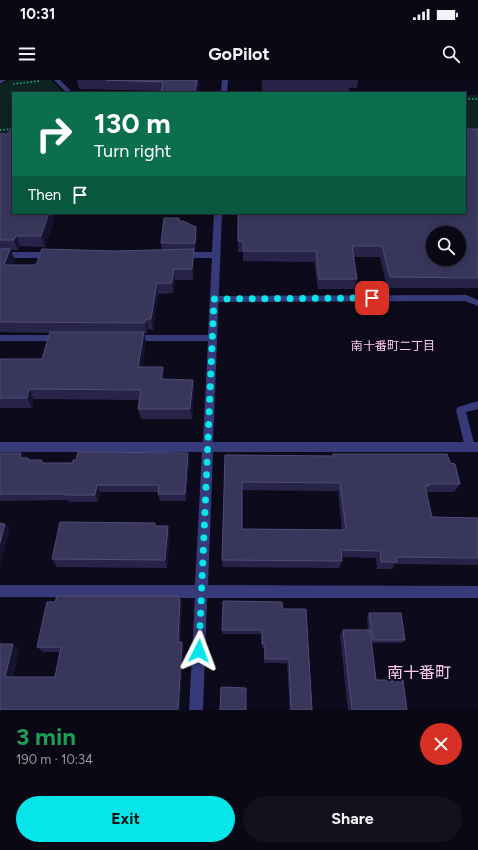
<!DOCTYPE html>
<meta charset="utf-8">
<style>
:root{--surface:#0a0814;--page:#13111d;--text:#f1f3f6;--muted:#999aa0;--line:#2a2934;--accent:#06e6ea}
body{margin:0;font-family:Figtree,"Noto Sans JP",sans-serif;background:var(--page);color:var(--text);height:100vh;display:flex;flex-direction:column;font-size:15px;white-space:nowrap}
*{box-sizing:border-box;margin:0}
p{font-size:13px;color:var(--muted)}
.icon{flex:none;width:22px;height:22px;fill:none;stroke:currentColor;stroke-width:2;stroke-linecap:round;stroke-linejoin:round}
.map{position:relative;height:630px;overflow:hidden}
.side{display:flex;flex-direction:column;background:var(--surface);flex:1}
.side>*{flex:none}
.guide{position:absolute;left:12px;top:12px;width:454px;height:122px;border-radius:0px;box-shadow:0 2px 10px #0003,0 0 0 1px var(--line);background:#0b6e4f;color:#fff;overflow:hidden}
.controls{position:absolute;left:426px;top:146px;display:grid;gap:8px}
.controls a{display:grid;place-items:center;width:40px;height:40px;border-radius:50%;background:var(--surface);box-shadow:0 2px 10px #0003,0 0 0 1px var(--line);font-size:20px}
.pin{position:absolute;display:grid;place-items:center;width:34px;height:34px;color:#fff;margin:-17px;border-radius:8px;box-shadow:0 2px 6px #0006}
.me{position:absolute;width:44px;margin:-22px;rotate:3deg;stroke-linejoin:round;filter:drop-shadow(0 0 3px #0008)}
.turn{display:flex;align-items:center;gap:14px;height:84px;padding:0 16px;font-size:18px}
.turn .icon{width:52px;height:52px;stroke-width:2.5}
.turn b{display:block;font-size:28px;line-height:34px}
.then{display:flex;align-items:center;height:38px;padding:0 16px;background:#0003;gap:8px;font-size:15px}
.round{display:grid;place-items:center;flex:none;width:42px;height:42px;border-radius:21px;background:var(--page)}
.head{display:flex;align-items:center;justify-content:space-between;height:68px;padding:0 16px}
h1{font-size:24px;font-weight:700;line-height:30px;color:#1e9e55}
.action{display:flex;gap:8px;margin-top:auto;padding:8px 16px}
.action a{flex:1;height:46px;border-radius:24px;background:var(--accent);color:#111;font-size:16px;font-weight:700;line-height:46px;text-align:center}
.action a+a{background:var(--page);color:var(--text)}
.status{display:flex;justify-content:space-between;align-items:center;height:28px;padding:0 20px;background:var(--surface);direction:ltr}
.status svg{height:11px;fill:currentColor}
header{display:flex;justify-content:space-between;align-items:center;height:52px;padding:0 16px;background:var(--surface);font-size:18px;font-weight:700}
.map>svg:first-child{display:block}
.green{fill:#0e2422}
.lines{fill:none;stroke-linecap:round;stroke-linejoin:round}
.path{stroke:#2fa997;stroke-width:1.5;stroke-dasharray:1.5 2;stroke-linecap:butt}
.lane{fill:#373a79;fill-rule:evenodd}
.street{fill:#373a79;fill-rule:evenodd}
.wall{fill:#282449;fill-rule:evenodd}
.shaded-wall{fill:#16132e}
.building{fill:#39365c;stroke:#504c76;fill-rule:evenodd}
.route{stroke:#06e6ea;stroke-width:7;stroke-dasharray:0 12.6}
.labels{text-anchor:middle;stroke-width:4;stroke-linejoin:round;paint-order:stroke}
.neighbourhood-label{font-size:12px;fill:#fec8ef;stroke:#0d0b1b}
.near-quarter-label{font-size:16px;fill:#fec8ef;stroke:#0d0b1b}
</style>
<div class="status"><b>10:31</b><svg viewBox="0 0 49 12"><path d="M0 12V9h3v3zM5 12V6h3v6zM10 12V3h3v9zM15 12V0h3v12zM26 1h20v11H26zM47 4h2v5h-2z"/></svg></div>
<header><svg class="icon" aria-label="menu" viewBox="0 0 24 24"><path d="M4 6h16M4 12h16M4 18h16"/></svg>GoPilot<svg class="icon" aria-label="search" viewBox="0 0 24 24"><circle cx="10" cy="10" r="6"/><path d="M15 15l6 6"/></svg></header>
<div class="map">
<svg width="478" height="630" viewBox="0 0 478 630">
<rect width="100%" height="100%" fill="#0d0b1b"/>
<path class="green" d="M10 0H51L65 13H13V54H0V5Z
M465 15H478V54H465Z"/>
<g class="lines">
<path class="path" d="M13 4 39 1
M465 19H478
M0 50 13 49"/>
<path class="lane" d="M466 215 478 220V226L465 221 214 222 210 219 214 216Z
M478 321V329L466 332 475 367 473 370 470 371 467 370 465 367 456 330 458 327Z"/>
<path class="street" d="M0 0H6L0 4Z
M54 0H60L73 13H67Z
M222 0H228L227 13H221Z
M214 133H222L213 362H478V372H213L208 505 478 506V518H207L203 630H189L195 518 0 517V505H195L202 372H0V362H203L208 261H132L127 258 132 255H208L212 178H182L178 175 182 172H212Z
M0 172H52L56 175 52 178H0Z
M0 255H62L67 258 62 261H0Z"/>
</g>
<path class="wall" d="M77 0H198L199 3 197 13H161V11L79 9Z
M262 0H358L357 8H349V12H262Z
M478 49V208H387L380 177H354L357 199 354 209H318L314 182 243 181V172H238V133Z
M0 54 13 133H56L45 167 20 166 18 170H11L15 180 12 185H36L114 171 162 170 161 163 179 141 197 154 195 170H194V180L193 200H175L173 213 158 214 153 250 148 249 147 254 144 253 146 262 142 287 165 297 164 299 193 300 194 310 192 339H141L138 329 139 320 34 319 32 328H0V279H42L50 253 0 252Z
M0 373H21L24 378H28L30 380 44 383 189 381 186 421H160L158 414V412H100L98 422H69L68 420 0 421Z
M333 374 450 383 460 404 454 412H426L432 437 478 438V485L395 484 392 489H377L376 478 341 477 342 481 339 488 223 487 222 480 225 375 332 376ZM242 410 338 411 342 450 242 449Z
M156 446 170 454 167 488 57 487 52 479Z
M179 519 182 525 180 562H182L184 567 0 630 19 569 13 597H55L60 572H43L37 567Z
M283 529 312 630H290L287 583H264V568H262V554H223L222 550Z
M369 533 405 560 402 563H371L376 600 407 630H348L340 555 343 550H368L367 538Z"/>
<path class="shaded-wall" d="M197 0H198L199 3 197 13H195Z
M49 133H56L45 167 41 156Z
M196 147 197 154 195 170V163Z
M16 156 20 166 18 170 14 160Z
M10 169 15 180 8 196 4 185Z
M194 169V180L193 200 192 189Z
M174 189 175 200 173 213 172 203Z
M157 203 158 214 153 250 151 239Z
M146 239 148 249 147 254 145 243Z
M144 252 146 262 141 297 138 287Z
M163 287 165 297 163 309 161 299Z
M193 300 194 310 192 339 190 329Z
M29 309 34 319 32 328 27 318Z
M21 373 26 381 20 378Z
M188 373 189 381 186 421 185 414Z
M97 405 100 412 98 422 95 415Z
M5 444 10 449 0 486V463Z
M168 446 170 454 167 488 165 480Z
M180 519 182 525 179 567 178 562Z
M182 562 184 567 180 630H178Z
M13 564 19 569 12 601 5 597Z"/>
<path class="building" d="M106 0H197L195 13H161L163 2Z
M13 45V133H49L41 156H16L14 160H0V54H8Z
M465 49H478V198L390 197 382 166H352L357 199H319L316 171H243V161H238V133H465ZM433 153H459V179H433Z
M164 138H179V141H183L196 147 195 163H161Z
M0 169H10L4 185H36L42 169 114 171 194 169 192 189H174L172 203H157L151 239H146L145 243 0 242Z
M50 252H144L138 287H163L161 299 193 300 190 329H138L141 310 29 309 27 318H0V279H42Z
M78 372 188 373 185 414H158L159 405H97L95 415H65L66 414H0V373H21L20 378H28V380H42V383H73V380H76Z
M333 374H447L450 383 455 384 460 404H428L429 406H425L432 437 478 438V478L396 477 397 482H381L380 471 341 470 342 481 222 480 225 375 333 376ZM242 402 340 403 346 450 242 449Z
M60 442 155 443V446H168L165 480 52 479Z
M0 443 5 444 0 463Z
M57 516H178V519H180L178 562H182L178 630H0V564H13L5 597H55L61 567H37L47 522H55Z
M223 521 282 522 283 529H306L312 630H291L289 579H265V564H262V550H222Z
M369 533H401L405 560H373Z
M343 550H370L376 600H403L407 630H352Z
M221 607 246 608V630H220Z"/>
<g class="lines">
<path class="route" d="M199 571 214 219 372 218"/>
</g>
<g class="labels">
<g class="neighbourhood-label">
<text x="393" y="270">南十番町二丁目</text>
</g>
<g class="near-quarter-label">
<text x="419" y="598">南十番町</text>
</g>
</g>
</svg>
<div class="controls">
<a><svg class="icon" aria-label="search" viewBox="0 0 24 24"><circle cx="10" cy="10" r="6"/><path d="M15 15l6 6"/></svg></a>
</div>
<div class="pin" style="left:372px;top:218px;background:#d93025"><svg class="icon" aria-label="arrive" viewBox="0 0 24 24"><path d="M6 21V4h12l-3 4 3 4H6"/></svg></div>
<svg class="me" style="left:199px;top:571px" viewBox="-20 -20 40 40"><path d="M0-17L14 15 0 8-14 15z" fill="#06e6ea" stroke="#fff" stroke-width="4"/></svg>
<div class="guide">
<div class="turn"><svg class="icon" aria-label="right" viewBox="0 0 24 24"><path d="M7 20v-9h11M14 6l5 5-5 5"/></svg><div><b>130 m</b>Turn right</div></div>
<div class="then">Then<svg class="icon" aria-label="arrive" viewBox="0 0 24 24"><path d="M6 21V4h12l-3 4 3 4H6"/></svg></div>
</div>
</div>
<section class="side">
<div class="head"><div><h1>3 min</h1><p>190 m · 10:34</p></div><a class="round" style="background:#d93025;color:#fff"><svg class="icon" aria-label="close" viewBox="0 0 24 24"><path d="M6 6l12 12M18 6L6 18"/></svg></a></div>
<div class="action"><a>Exit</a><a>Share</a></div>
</section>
